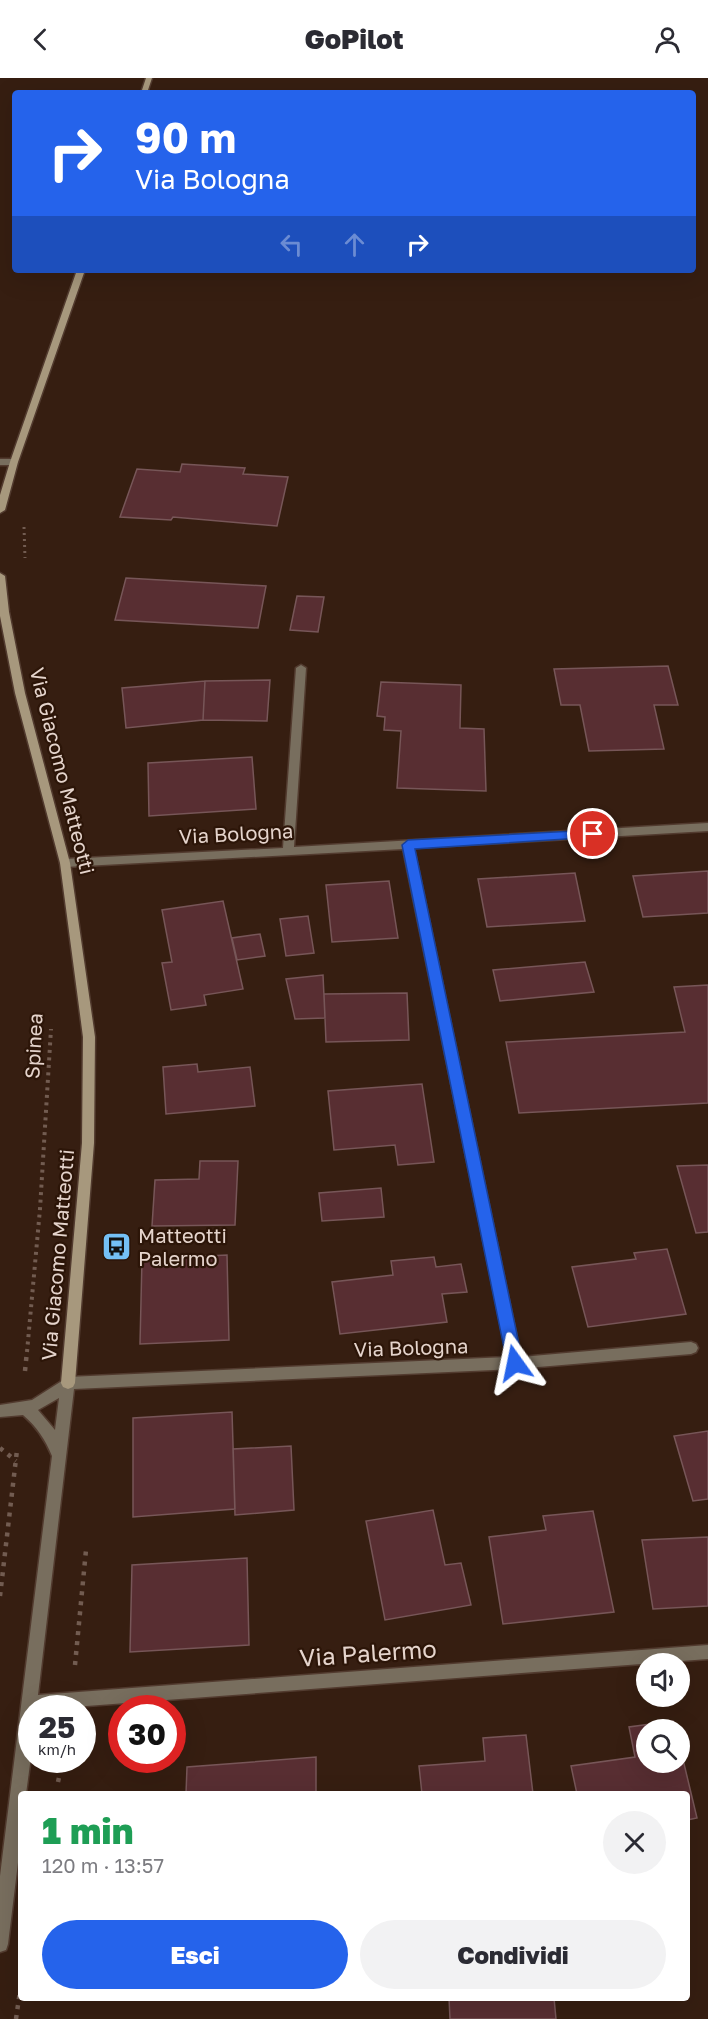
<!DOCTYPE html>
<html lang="it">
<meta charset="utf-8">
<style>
:root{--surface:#fff;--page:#f2f2f3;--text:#2b2b33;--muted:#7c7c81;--accent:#2563eb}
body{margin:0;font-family:"Golos Text",sans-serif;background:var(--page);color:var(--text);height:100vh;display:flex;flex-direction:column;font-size:22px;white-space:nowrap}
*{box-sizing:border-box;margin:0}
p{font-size:20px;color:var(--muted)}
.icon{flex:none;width:33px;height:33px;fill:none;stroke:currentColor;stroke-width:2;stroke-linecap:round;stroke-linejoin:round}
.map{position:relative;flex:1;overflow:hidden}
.side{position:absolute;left:18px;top:1713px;width:672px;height:210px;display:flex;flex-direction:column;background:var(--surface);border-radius:6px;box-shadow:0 6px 24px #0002}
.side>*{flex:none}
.banner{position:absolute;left:12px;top:12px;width:684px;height:183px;border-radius:6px;box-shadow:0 6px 24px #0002;background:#2563eb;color:#fff;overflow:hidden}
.fabs{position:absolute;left:636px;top:1575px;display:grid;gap:12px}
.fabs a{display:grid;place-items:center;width:54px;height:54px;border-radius:50%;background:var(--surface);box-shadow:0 6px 24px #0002;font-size:30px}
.speed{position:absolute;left:18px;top:1617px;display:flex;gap:12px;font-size:30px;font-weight:700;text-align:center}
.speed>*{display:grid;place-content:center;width:78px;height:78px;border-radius:50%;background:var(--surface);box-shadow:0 6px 24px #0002;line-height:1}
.speed small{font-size:15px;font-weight:400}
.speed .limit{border:9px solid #d22;background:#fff;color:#111}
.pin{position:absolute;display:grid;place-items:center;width:51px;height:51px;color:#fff;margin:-26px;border:3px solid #fff;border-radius:50%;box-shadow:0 2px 6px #0007}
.me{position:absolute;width:66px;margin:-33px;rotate:348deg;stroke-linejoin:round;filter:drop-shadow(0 0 4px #0008)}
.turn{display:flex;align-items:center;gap:21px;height:126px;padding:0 24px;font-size:27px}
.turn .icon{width:78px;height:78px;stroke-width:2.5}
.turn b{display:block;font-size:42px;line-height:51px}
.lanes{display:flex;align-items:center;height:57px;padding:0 24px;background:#0003;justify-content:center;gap:30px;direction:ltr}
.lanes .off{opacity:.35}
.round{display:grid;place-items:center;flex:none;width:63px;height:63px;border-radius:32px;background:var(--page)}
.head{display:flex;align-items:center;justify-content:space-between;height:102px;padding:0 24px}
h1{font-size:36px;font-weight:800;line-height:45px;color:#1e9e55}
.action{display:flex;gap:12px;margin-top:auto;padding:12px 24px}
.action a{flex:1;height:69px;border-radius:36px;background:var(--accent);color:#fff;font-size:24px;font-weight:800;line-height:69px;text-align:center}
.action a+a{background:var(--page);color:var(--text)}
header{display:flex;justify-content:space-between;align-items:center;height:78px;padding:0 24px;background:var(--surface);font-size:27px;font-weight:800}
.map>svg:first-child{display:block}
.building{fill:#582e32;stroke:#775658;stroke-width:1.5}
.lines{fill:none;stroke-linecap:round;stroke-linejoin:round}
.street-casing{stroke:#523b2f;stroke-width:3}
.secondary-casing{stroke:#523b2f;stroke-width:3}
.path-far2{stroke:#725c51;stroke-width:3;stroke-dasharray:2 4;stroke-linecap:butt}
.path-far1{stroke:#725c51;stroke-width:4;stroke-dasharray:3 4.5;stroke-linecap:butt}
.path{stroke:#725c51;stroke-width:4.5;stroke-dasharray:4 6;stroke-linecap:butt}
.street{fill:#786e5e;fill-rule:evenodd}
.secondary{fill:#a7987d;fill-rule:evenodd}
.route{fill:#2563eb;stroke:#184099;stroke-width:1.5}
.labels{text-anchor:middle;stroke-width:4.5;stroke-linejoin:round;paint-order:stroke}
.street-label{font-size:20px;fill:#e5d4cc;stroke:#2c1508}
.poi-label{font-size:20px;fill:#e5d4cc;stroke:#2c1508;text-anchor:start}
.near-street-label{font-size:24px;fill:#e5d4cc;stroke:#2c1508}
</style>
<header><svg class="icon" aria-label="back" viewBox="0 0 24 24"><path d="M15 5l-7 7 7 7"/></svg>GoPilot<svg class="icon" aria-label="person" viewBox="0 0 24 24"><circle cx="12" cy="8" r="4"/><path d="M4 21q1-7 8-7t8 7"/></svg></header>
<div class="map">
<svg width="708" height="1941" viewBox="0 0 708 1941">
<rect width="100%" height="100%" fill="#361e11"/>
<path class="building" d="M182 386 245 390 243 396 288 399 277 448 173 439 171 442 120 439 137 391 180 394Z
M126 500 266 508 258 550 115 542Z
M297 518 324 519 318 554 290 552Z
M668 588 678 627H654L664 671 589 673 580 627H561L554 591Z
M270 602 267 643 203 642 205 603Z
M205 603 203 642 126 650 122 610Z
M381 604 461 607 460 650 484 651 486 713 397 710 401 653 384 652 385 639 377 638Z
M252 679 256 731 149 738 148 685Z
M708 793V835L643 839 633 798Z
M575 795 585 843 487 849 478 801Z
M389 803 398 860 332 864 326 807Z
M223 823 243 911 204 917 206 927 171 932 162 885 172 884 162 832Z
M308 838 314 875 286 878 280 841Z
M260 856 265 878 237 882 232 860Z
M585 884 594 914 500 923 493 892Z
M323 897 325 940 295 941 286 901Z
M708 907V1025L519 1035 506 964 685 954 674 909Z
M407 915 409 962 326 964 324 916Z
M197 986 198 994 250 989 255 1028 166 1036 163 989Z
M422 1006 434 1084 398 1087 395 1067 334 1072 328 1013Z
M200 1083H238L235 1147 152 1148 155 1102 199 1101Z
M708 1087V1154L696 1155 677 1088Z
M381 1110 384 1139 322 1143 319 1115Z
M667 1171 686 1236 588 1249 572 1189 636 1181 634 1175Z
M227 1177 229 1262 140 1266 142 1181Z
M434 1179 436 1189 461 1186 467 1214 442 1216 447 1244 340 1256 332 1204 393 1197 391 1183Z
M232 1334 235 1431 133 1439V1340Z
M708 1353V1421L693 1423 674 1358Z
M291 1368 294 1432 235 1437 233 1371Z
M433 1432 445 1487 461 1485 471 1527 385 1542 366 1443Z
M593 1433 614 1534 503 1546 489 1459 546 1452 543 1438Z
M708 1459V1528L653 1531 642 1462Z
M247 1480 249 1567 130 1574 132 1487Z
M673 1643 675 1652H646V1684H680V1669L697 1740 687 1742V1716H577L571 1688 635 1679 629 1649Z
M526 1657 533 1716H422L419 1688 485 1683 483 1660Z
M316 1679V1716H186L187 1689Z
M449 1920H554L556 1941H450Z"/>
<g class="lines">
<defs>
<path id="street" d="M0 381H14L18 384 14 387H0Z
M301 587 306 590 294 769 708 745V753L414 770 521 1279 691 1264 696 1266 698 1270 696 1274 691 1276 515 1291 74 1311 38 1617 708 1567V1581L60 1630H32V1671L26 1716H21V1760L8 1866 6 1872 0 1874V1798L52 1378C45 1361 37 1349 23 1337L0 1339V1327L32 1322 68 1299 507 1279 403 771 65 789 60 785 65 781 283 770 296 590ZM59 1320 55 1352 38 1332Z"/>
<path id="secondary" d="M146 0H152L147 15H141Z
M77 192H85L18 384 5 432 0 435V417L10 384Z
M0 495 5 498 9 534 25 615 70 785 95 959 94 1065 75 1305 73 1309 68 1311 63 1309 61 1305 82 1065 83 959 60 785 15 615 0 538Z"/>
</defs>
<use href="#street" class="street-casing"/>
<use href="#secondary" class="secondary-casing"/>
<path class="path-far2" d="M24 449 25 480"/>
<path class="path-far1" d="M27 1274 40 1131 51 951"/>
<path class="path" d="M25 1293 27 1273
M0 1370 16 1383
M0 1518 17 1372
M75 1587 86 1472
M58 1704 63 1682
M16 1941 21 1906"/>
<use href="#street" class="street"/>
<use href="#secondary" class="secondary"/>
</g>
<path class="route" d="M593 752 599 756 597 759 415 771 523 1285 521 1290 515 1292 510 1290 507 1285 402 767 408 762Z"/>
<defs>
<symbol id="bus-square" viewBox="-11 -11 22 22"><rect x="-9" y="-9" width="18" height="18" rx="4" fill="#74c0f6" stroke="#2c1508"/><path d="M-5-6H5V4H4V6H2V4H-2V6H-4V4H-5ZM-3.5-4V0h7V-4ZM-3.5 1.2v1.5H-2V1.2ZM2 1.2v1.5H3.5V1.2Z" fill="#111"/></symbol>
</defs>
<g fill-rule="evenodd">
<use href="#bus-square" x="100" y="1152" width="33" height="33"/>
</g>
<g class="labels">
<g class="street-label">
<text transform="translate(62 693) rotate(76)" y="7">Via Giacomo Matteotti</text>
<text transform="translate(236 756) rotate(-3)" y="7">Via Bologna</text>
<text transform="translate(34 968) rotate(-87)" y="7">Spinea</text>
<text transform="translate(58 1177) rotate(-85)" y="7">Via Giacomo Matteotti</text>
<text transform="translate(411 1270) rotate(-2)" y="7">Via Bologna</text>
</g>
<g class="poi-label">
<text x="138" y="1165">Matteotti<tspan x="138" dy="23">Palermo</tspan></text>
</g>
<g class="near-street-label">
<text transform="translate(368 1576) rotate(-4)" y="8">Via Palermo</text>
</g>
</g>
</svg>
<div class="fabs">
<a><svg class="icon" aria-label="sound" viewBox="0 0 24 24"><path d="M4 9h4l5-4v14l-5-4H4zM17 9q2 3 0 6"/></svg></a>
<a><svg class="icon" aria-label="search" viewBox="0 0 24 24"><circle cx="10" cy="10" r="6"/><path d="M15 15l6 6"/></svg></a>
</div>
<div class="speed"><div>25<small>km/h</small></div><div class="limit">30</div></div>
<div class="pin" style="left:593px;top:756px;background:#d93025"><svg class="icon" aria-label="arrive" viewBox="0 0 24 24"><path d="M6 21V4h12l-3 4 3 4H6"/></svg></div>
<svg class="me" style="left:515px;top:1285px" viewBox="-20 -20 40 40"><path d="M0-17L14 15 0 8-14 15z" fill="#2563eb" stroke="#fff" stroke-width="4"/></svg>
<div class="banner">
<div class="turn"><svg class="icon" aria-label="right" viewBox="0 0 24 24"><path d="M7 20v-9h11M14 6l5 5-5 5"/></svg><div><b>90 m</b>Via Bologna</div></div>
<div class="lanes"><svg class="icon off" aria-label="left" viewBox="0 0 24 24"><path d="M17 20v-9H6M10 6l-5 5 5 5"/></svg><svg class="icon off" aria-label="ahead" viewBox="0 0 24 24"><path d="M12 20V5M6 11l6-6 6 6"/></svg><svg class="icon" aria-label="right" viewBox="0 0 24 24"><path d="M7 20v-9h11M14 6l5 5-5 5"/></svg></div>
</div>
<section class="side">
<div class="head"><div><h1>1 min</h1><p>120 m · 13:57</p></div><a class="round"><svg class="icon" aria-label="close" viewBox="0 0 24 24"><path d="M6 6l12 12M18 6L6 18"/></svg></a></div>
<div class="action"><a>Esci</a><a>Condividi</a></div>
</section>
</div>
